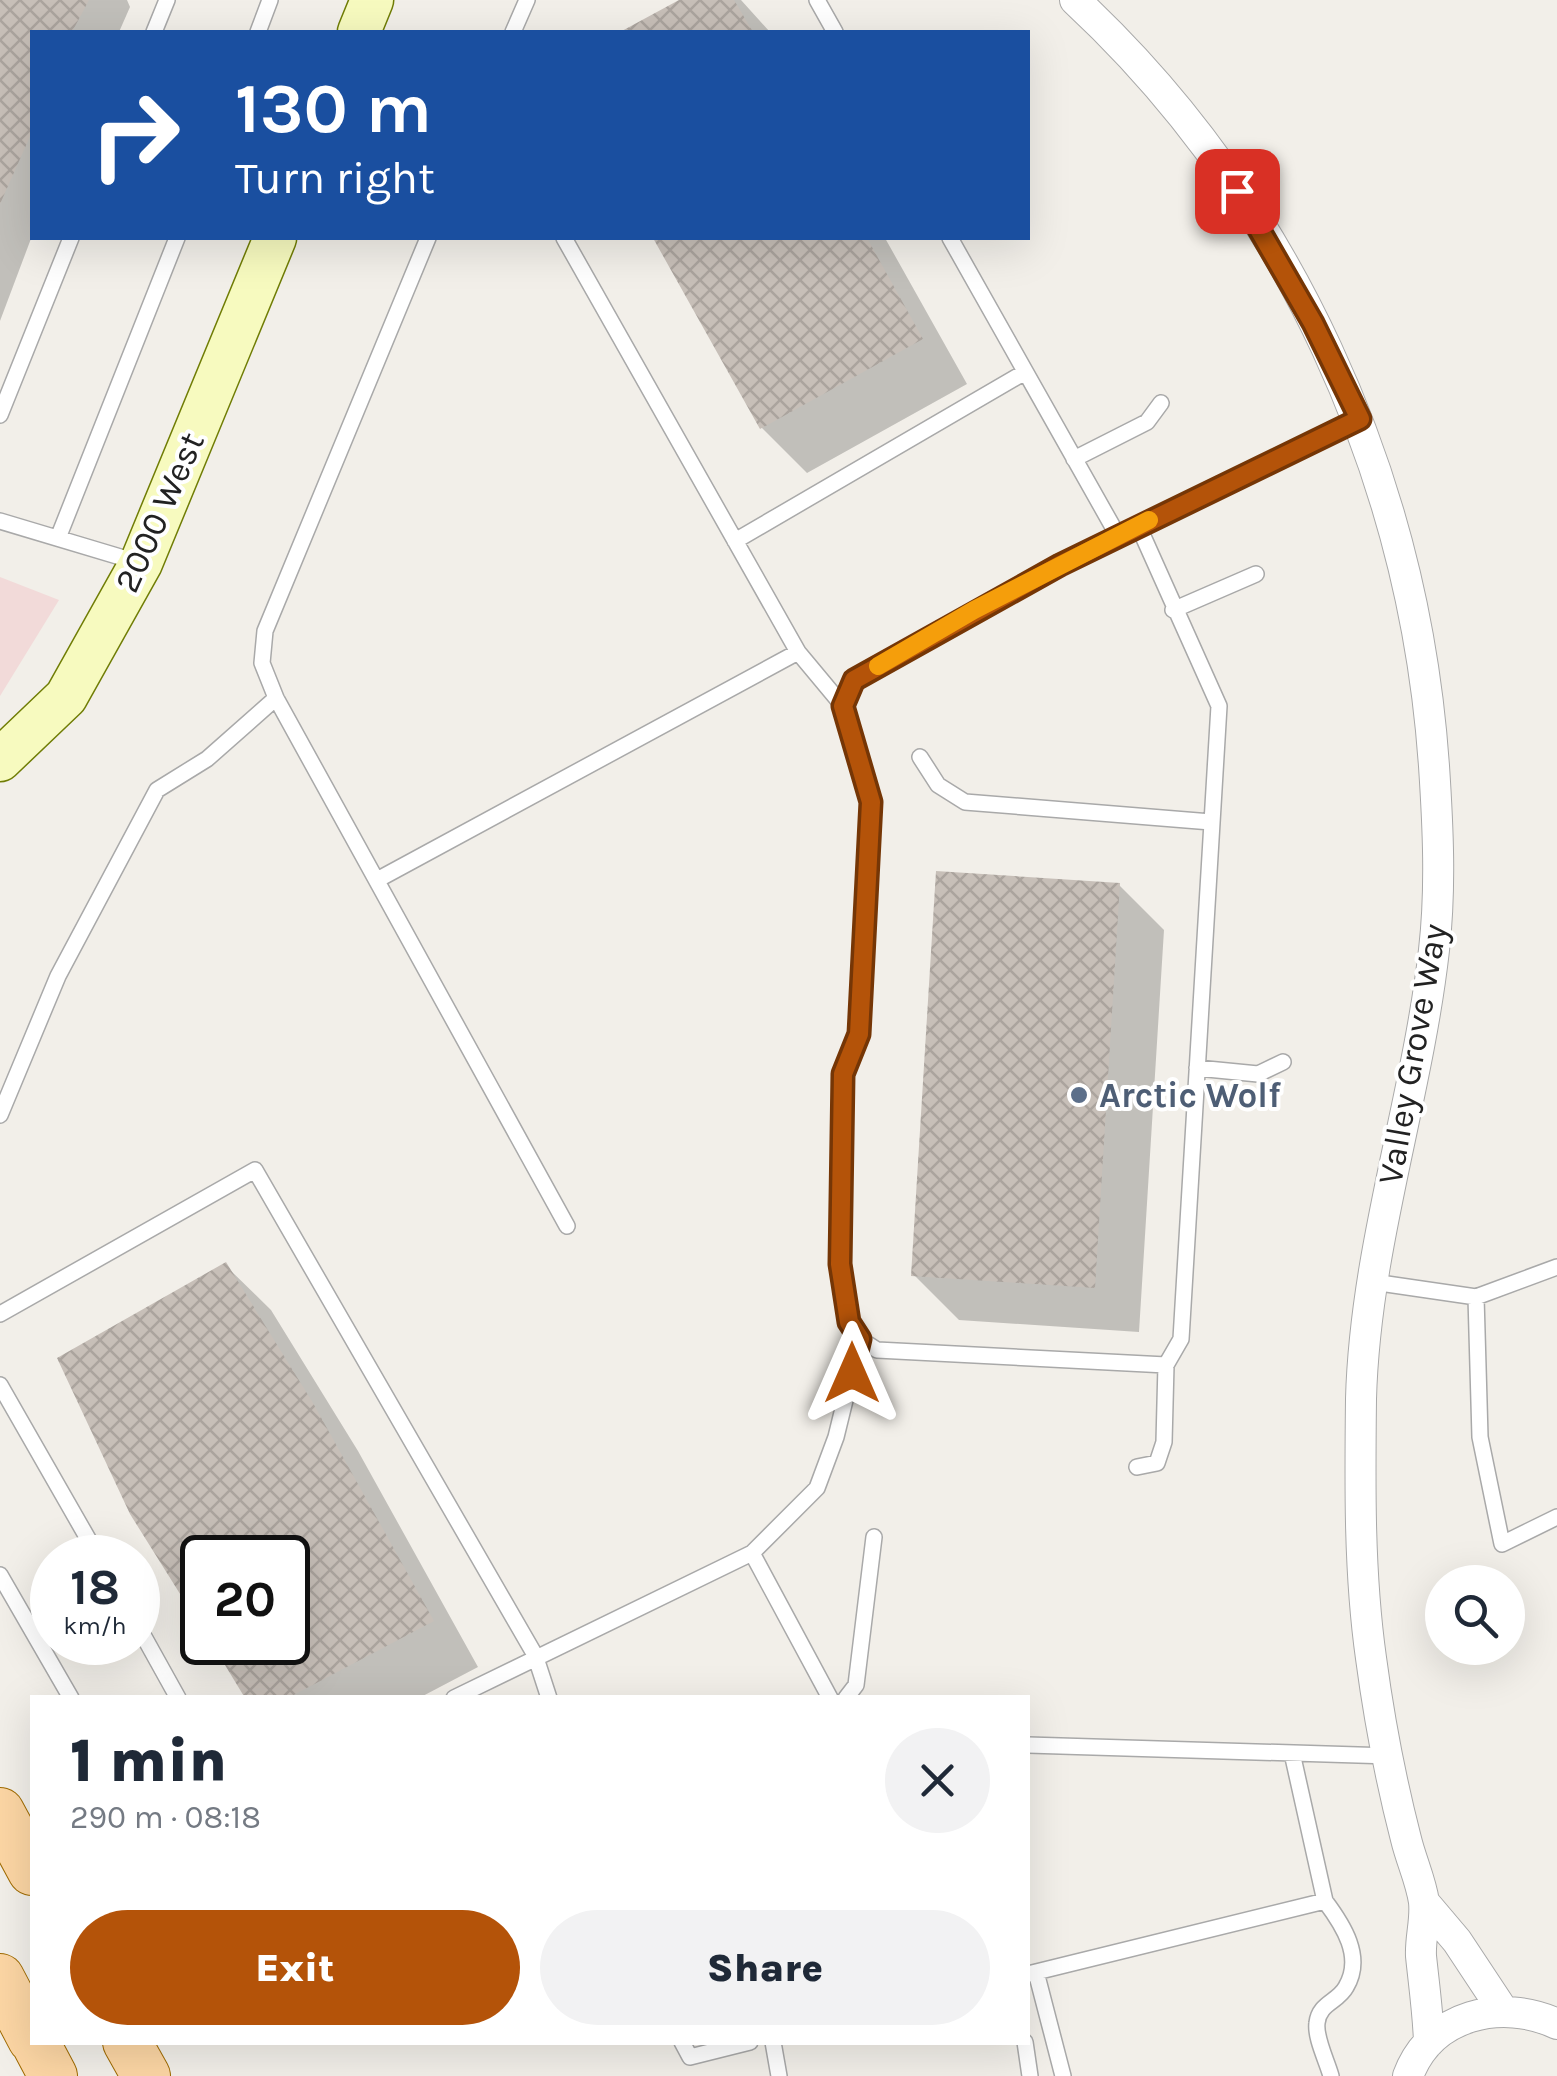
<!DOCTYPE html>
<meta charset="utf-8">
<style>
:root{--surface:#fff;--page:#f2f2f3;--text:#1f2937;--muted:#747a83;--accent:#b45309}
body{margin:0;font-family:Karla,sans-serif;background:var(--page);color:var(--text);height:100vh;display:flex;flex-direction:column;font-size:38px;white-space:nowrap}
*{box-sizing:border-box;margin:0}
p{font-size:32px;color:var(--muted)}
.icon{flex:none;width:55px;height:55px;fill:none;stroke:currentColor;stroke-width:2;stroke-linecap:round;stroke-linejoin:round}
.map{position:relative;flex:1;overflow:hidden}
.sheet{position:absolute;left:30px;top:1695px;width:1000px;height:350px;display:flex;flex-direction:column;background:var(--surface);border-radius:0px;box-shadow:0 10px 40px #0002}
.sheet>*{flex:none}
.top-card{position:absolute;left:30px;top:30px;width:1000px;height:210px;border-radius:0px;box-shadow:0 10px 40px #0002;background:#1a4fa0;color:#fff;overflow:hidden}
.buttons{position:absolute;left:1425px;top:1565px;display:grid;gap:20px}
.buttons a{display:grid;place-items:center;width:100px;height:100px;border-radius:50%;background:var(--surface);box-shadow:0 10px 40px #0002;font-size:50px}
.speed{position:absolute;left:30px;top:1535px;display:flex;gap:20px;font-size:50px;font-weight:700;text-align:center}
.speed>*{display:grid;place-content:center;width:130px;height:130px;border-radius:50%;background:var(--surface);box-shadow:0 10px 40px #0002;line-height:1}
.speed small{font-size:25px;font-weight:400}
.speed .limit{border:5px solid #111;border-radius:15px;background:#fff;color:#111}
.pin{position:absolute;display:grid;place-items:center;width:85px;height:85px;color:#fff;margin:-42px;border-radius:20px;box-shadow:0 5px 15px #0006}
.me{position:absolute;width:110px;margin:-55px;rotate:0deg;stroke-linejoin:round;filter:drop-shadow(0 0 8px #0008)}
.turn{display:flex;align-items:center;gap:35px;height:210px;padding:0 40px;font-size:45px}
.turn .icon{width:130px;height:130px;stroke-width:2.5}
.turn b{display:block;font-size:70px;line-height:85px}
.round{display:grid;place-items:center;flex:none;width:105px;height:105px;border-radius:52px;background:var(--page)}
.headline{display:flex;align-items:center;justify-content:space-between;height:170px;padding:0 40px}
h1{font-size:60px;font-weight:800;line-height:75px}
.action{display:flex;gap:20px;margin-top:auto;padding:20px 40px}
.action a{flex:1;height:115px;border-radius:60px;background:var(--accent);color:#fff;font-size:40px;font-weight:800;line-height:115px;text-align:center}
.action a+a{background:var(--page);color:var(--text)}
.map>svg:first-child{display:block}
.commercial{fill:#f2dad9}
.shadow{fill:#0003}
.building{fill:url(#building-cross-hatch)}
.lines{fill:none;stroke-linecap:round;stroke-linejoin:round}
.lane-casing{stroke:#a9a9a9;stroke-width:18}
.street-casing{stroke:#a9a9a9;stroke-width:32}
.secondary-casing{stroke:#707d05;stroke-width:45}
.primary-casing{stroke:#a06b00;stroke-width:50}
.lane{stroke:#fff;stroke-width:15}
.street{stroke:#fff;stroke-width:30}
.secondary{stroke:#f7fabf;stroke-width:42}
.primary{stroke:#fcd6a4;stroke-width:48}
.route-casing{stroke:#753606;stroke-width:25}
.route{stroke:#b45309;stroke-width:18}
.slow{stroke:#f59e0b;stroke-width:18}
.service-dot{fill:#5c6f8a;stroke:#fff;stroke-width:4}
.labels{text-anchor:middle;stroke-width:8;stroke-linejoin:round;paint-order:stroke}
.street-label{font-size:35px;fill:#222;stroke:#fff}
.service-label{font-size:35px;font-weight:bold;fill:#4e5e75;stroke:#fff;text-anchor:start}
</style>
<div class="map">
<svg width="1557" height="2076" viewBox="0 0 1557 2076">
<defs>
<pattern id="building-cross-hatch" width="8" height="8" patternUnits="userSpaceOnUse" patternTransform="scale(2.5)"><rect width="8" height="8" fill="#c7bfb8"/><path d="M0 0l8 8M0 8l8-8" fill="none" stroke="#aba49e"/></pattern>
</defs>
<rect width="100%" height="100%" fill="#f2efe9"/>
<path class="commercial" d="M0 577 59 600 0 696Z"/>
<path class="shadow" d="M0 0H127L130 7 119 32H32V236L0 321Z
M684 0H741L770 32H625Z
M656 238H885L967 384 807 473 762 428Z
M1119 885 1164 930 1139 1332 959 1320 914 1275Z
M225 1265 271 1310 358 1451 478 1667 419 1698H248L288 1642V1558H202V1625L133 1512Z"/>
<path class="building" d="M0 0H89L72 32H32V132L0 204Z
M679 0H734L753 32H620Z
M653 238H867L923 339 760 429Z
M936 871 1120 883 1095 1288 911 1276Z
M226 1262 313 1403 434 1621 288 1698H245L211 1642H288V1558H202V1629L130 1514 57 1358Z"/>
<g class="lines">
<defs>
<path id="lane" d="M817 0 835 32
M154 32 167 0
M258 32 270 0
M513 32 527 0
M428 238 265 631 262 663 276 698 567 1226
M564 238 798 652 843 706
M950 238 1118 536
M0 415 71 238
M1074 459 1147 422 1161 403
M0 521 137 562
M1138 525 1219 706 1181 1339 1166 1365 877 1350 860 1339 849 1322 840 1264 843 1074 859 1033 871 802 843 706 854 680 975 610 1118 536 1360 419
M58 538 177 238
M735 541 1025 372
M1173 610 1256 574
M920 757 938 785 965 802 1211 822
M377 880 798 652
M1197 1068 1258 1074 1283 1062
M0 1115 58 976 157 790 207 759 276 698
M1373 1282 1476 1297 1557 1267
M1476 1297 1480 1437 1502 1544 1557 1517
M0 1314 255 1170 535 1655 549 1698
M0 1385 99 1558
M1137 1467 1157 1463 1164 1442 1166 1365
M0 1575 71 1698
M138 1626 178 1698
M454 1698 752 1553
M830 1698 752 1553 817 1488 836 1437 860 1339
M846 1698 856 1685 874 1537
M1028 1745 1390 1756
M1325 1901C1343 1925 1364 1957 1346 1987 1338 2002 1319 2003 1317 2023 1315 2038 1327 2061 1331 2076
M1036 1972 1063 2076
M1028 1974 1325 1901 1292 1753
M682 2042 690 2057 750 2042
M773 2042 779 2076
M1025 2042 1030 2076"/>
<path id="street" d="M1075 0C1288 198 1414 477 1434 766 1438 827 1441 889 1434 950 1417 1100 1365 1247 1361 1399 1360 1485 1359 1573 1371 1658 1379 1718 1391 1781 1406 1839 1411 1860 1421 1881 1424 1902 1426 1920 1420 1938 1421 1956 1424 1985 1428 2013 1429 2042
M1424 1902 1457 1941 1502 2009
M1408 2076C1431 2014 1502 1998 1557 2024"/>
<path id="secondary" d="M359 32 372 0
M0 760 66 697 141 563 275 238"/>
<path id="primary" d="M0 1812 32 1871
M0 1978 32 2039
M35 2042 53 2076
M127 2042 146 2076"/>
</defs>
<use href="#lane" class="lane-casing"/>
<use href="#street" class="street-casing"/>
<use href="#secondary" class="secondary-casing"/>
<use href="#primary" class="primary-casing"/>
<use href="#lane" class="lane"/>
<use href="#street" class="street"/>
<use href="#secondary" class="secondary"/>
<use href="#primary" class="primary"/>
</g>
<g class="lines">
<defs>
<path id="route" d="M852 1373 860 1339 849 1322 840 1264 843 1074 859 1034 871 802 843 706 854 680 1060 565 1360 419 1313 323 1237 191"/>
</defs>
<use href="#route" class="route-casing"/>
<use href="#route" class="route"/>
<path class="slow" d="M878 666 974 610 1149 520"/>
</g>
<circle class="service-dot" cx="1079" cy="1095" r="10"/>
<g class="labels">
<g class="street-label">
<text transform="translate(159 512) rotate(-66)" y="12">2000 West</text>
<text transform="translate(1412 1054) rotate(-80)" y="12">Valley Grove Way</text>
</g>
<g class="service-label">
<text x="1099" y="1107">Arctic Wolf</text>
</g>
</g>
</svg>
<div class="buttons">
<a><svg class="icon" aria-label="search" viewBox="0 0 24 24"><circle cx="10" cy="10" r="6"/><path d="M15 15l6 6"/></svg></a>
</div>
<div class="speed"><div>18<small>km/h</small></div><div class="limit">20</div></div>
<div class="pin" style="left:1237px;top:191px;background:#d93025"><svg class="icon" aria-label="arrive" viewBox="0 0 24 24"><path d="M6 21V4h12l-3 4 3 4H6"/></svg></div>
<svg class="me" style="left:852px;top:1373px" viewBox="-20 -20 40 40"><path d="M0-17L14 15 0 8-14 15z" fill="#b45309" stroke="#fff" stroke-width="4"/></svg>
<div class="top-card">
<div class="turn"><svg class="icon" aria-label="right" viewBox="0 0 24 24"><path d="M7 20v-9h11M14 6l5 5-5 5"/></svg><div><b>130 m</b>Turn right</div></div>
</div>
<section class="sheet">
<div class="headline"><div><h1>1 min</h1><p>290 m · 08:18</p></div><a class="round"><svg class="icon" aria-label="close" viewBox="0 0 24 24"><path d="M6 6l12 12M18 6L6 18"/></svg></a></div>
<div class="action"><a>Exit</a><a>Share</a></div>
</section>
</div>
